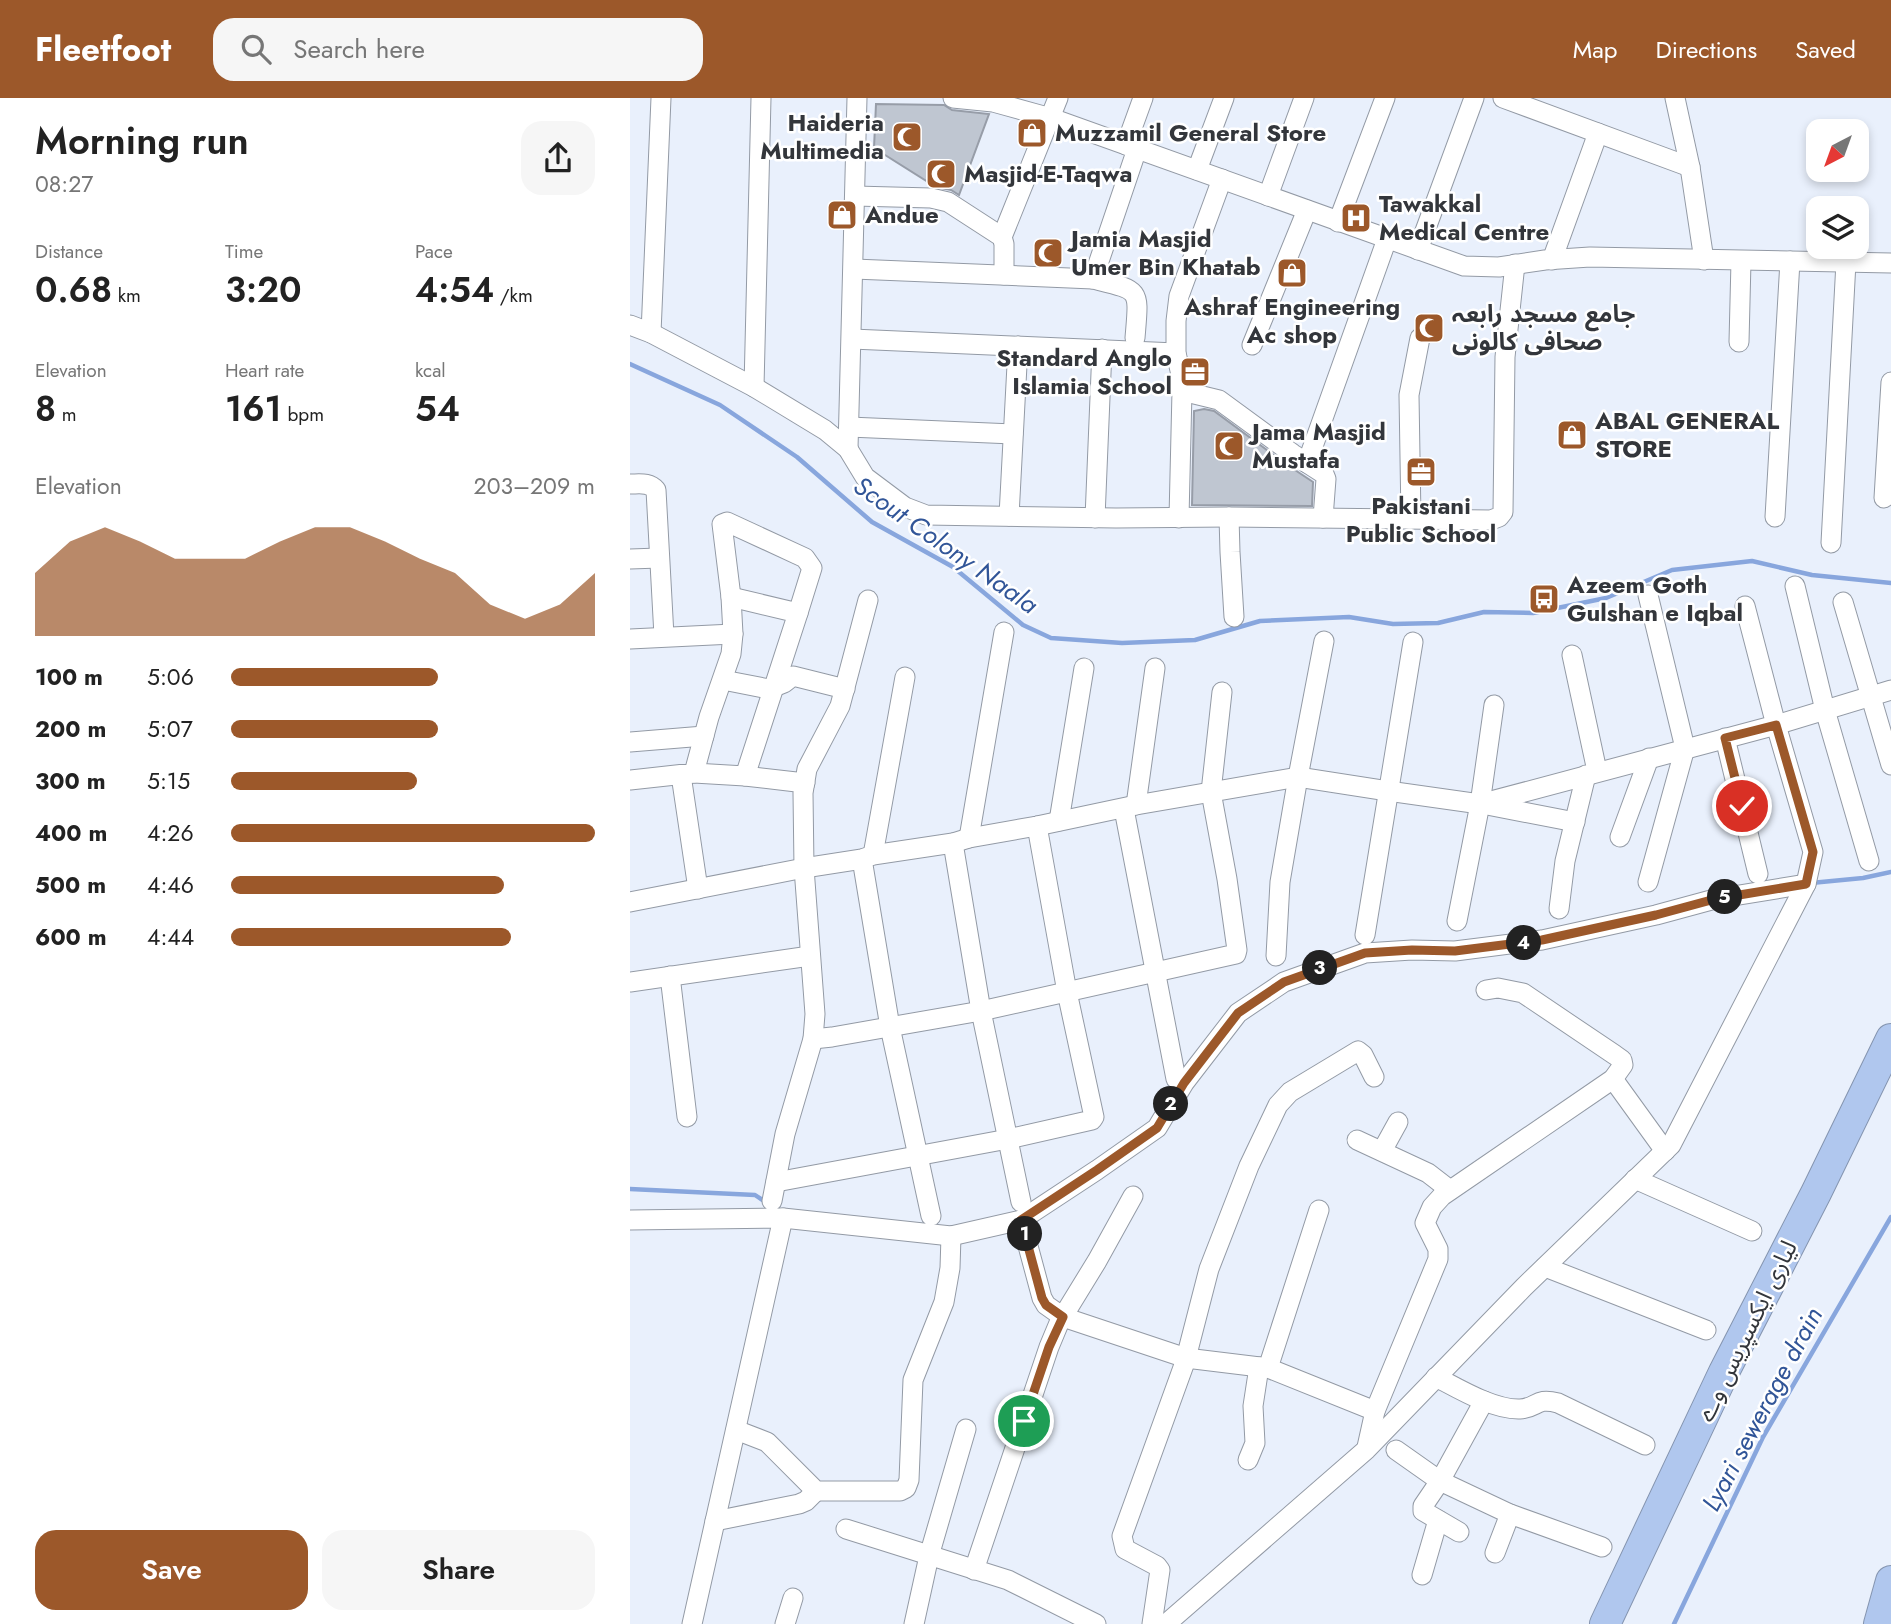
<!DOCTYPE html>
<meta charset="utf-8">
<style>
:root{--surface:#fff;--page:#f6f6f6;--text:#222;--muted:#767676;--accent:#9c582a}
body{margin:0;font-family:Jost,"Noto Sans Arabic",sans-serif;background:var(--page);color:var(--text);height:100vh;display:flex;flex-direction:column;font-size:26px;white-space:nowrap}
*{box-sizing:border-box;margin:0}
p{font-size:23px;color:var(--muted)}
.icon{flex:none;width:38px;height:38px;fill:none;stroke:currentColor;stroke-width:2;stroke-linecap:round;stroke-linejoin:round}
.map{position:relative;flex:1;overflow:hidden}
.panel{display:flex;flex-direction:column;background:var(--surface);width:630px}
.panel>*{flex:none}
.needle{width:46px;rotate:221deg}
.buttons{position:absolute;left:1176px;top:21px;display:grid;gap:14px}
.buttons a{display:grid;place-items:center;width:63px;height:63px;border-radius:14px;background:var(--surface);box-shadow:0 4px 10px #0003;font-size:35px}
.pin{position:absolute;display:grid;place-items:center;width:60px;height:60px;color:#fff;margin:-30px;border:4px solid #fff;border-radius:50%;box-shadow:0 2px 7px #0007}
.km{position:absolute;width:35px;height:35px;margin:-18px;border-radius:50%;background:#222;color:#fff;font-size:19px;line-height:35px;text-align:center}
.round{display:grid;place-items:center;flex:none;width:74px;height:74px;border-radius:21px;background:var(--page)}
.overview{display:flex;align-items:center;justify-content:space-between;height:119px;padding:0 35px}
h1{font-size:38px;font-weight:600;line-height:52px}
.figures{display:grid;grid-template-columns:repeat(3,1fr);gap:10px;height:119px;padding:7px 35px}
.figures div{display:grid;align-content:center}
.figures b{font-size:35px;font-weight:600}
.figures small{font-size:19px;font-weight:400}
.figures p{font-size:19px}
.chart{height:196px;padding:14px 35px}
.chart p{display:flex;justify-content:space-between}
.chart svg{width:100%;height:126px;margin-top:7px;fill:var(--accent);opacity:.7}
.cta{display:flex;gap:14px;margin-top:auto;padding:14px 35px}
.cta a{flex:1;height:80px;border-radius:21px;background:var(--accent);color:#fff;font-size:28px;font-weight:600;line-height:80px;text-align:center}
.cta a+a{background:var(--page);color:var(--text)}
ul{padding:0 35px;list-style:none;font-size:23px}
li{display:grid;grid-template-columns:112px 84px 1fr;align-items:center;height:52px}
li i{height:18px;border-radius:9px;background:var(--accent)}
header{display:flex;align-items:center;gap:42px;box-sizing:border-box;height:98px;padding:0 35px;background:var(--accent);color:#fff}
header strong{font-size:33px}
nav{display:flex;gap:38px;margin-inline-start:auto;font-size:24px}
.search{width:490px;height:63px;background:var(--page);display:flex;align-items:center;gap:18px;box-sizing:border-box;padding:0 24px;border-radius:21px;color:var(--muted);font-size:26px}
main{display:flex;flex:1;min-height:0}
.map>svg:first-child{display:block}
.lines{fill:none;stroke-linecap:round;stroke-linejoin:round}
.stream{stroke:#88a6dd;stroke-width:4.5}
.building{fill:#bfc6d1;stroke:#979da8;stroke-width:2}
.minor-casing{stroke:#939aa5;stroke-width:21}
.highway-casing{stroke:#8494af;stroke-width:32}
.minor{stroke:#fff;stroke-width:19}
.highway{stroke:#b0c7ee;stroke-width:30}
.route-casing{stroke:#fff;stroke-width:14}
.route{stroke:#9c582a;stroke-width:9}
.labels{text-anchor:middle;stroke-width:5;stroke-linejoin:round;paint-order:stroke}
.poi-label{font-size:24px;font-weight:bold;fill:#33363b;stroke:#fff;text-anchor:start}
.street-label{font-size:24px;fill:#33363b;stroke:#fff}
.water-label{font-size:26px;font-style:italic;fill:#315598;stroke:#fff}
</style>
<header>
<strong>Fleetfoot</strong>
<div class="search"><svg class="icon" aria-label="search" viewBox="0 0 24 24"><circle cx="10" cy="10" r="6"/><path d="M15 15l6 6"/></svg>Search here</div>
<nav><a>Map</a><a>Directions</a><a>Saved</a></nav>
</header>
<main>
<section class="panel">
<div class="overview"><div><h1>Morning run</h1><p>08:27</p></div><a class="round"><svg class="icon" aria-label="share" viewBox="0 0 24 24"><path d="M12 15V3M7 8l5-5 5 5M5 13v7h14v-7"/></svg></a></div>
<div class="figures">
<div><p>Distance</p><b>0.68<small> km</small></b></div>
<div><p>Time</p><b>3:20</b></div>
<div><p>Pace</p><b>4:54<small> /km</small></b></div>
</div>
<div class="figures">
<div><p>Elevation</p><b>8<small> m</small></b></div>
<div><p>Heart rate</p><b>161<small> bpm</small></b></div>
<div><p>kcal</p><b>54</b></div>
</div>
<div class="chart"><p><span>Elevation</span>203–209 m</p>
<svg viewBox="0 0 160 44" preserveAspectRatio="none"><path d="M0 44V22L10 11L20 6L30 11L40 17L50 17L60 17L70 11L80 6L90 6L100 11L110 17L120 22L130 33L140 38L150 33L160 22V44z"/></svg>
</div>
<ul>
<li><b>100 m</b>5:06<i style="width:57%"></i></li>
<li><b>200 m</b>5:07<i style="width:57%"></i></li>
<li><b>300 m</b>5:15<i style="width:51%"></i></li>
<li><b>400 m</b>4:26<i style="width:100%"></i></li>
<li><b>500 m</b>4:46<i style="width:75%"></i></li>
<li><b>600 m</b>4:44<i style="width:77%"></i></li>
</ul>
<div class="cta"><a>Save</a><a>Share</a></div>
</section>
<div class="map">
<svg width="1261" height="1526" viewBox="0 0 1261 1526">
<rect width="100%" height="100%" fill="#e9f0fc"/>
<g class="lines">
<g class="stream">
<path d="M0 266 90 307 167 359 242 424 323 469 393 527 421 540 492 545 565 542 630 523 719 519 763 526 808 525 854 514 903 515 976 500 1042 472 1122 463 1182 477 1261 485"/>
<path d="M1181 785 1233 780 1261 774"/>
<path d="M0 1091 125 1097 137 1105"/>
<path d="M1044 1526 1133 1339 1261 1119"/>
</g>
</g>
<g class="building">
<path d="M246 6 314 7 322 12 359 16 329 97 321 92 306 89 244 50Z"/>
<path d="M574 311 584 313 656 366 683 384 682 408 562 407 564 313Z"/>
</g>
<g class="lines">
<g class="minor-casing">
<g id="minor">
<path d="M323 0 363 4 421 20 834 168 869 169 915 162 960 159 1261 165"/>
<path d="M873 0 1060 69"/>
<path d="M1045 0 1060 69 1074 162"/>
<path d="M496 47 513 0"/>
<path d="M567 72 594 0"/>
<path d="M225 98 301 100 318 104 372 139 374 146V177"/>
<path d="M638 98 674 0"/>
<path d="M708 124 755 0"/>
<path d="M372 139 428 0"/>
<path d="M788 152 844 0"/>
<path d="M922 162 968 35"/>
<path d="M224 171 463 181C512 193 509 190 505 240"/>
<path d="M463 181 507 51"/>
<path d="M0 227 21 235 124 289 195 332 218 351 235 379 275 409 296 417 486 420 599 419 861 422 869 419 873 414 875 259 885 166"/>
<path d="M21 235 31 0"/>
<path d="M222 241 546 255"/>
<path d="M1109 244 1111 163"/>
<path d="M622 247 677 112"/>
<path d="M124 289 131 0"/>
<path d="M552 293 589 302 663 356 694 376 696 381 693 420"/>
<path d="M219 329 383 336"/>
<path d="M218 351 227 0"/>
<path d="M677 365 757 141"/>
<path d="M0 386C10 386 19 384 26 392L34 538"/>
<path d="M1254 400 1261 284"/>
<path d="M379 418 388 248"/>
<path d="M599 419 600 454 604 519"/>
<path d="M1145 419 1160 163"/>
<path d="M465 420 472 251"/>
<path d="M549 420 552 293V281L546 255V223L549 198 592 81"/>
<path d="M781 421 779 297 790 240"/>
<path d="M1201 445 1216 164"/>
<path d="M0 461 29 460"/>
<path d="M1165 488 1195 612 1239 763"/>
<path d="M1018 497 1055 650 1018 784"/>
<path d="M1213 504 1261 667"/>
<path d="M0 541 103 536"/>
<path d="M942 557 967 673"/>
<path d="M93 582 139 591 154 585 163 578 215 591"/>
<path d="M1095 640 1128 776"/>
<path d="M0 644 74 638"/>
<path d="M64 675 115 678 168 515 101 499"/>
<path d="M51 677 68 791"/>
<path d="M115 678 175 685"/>
<path d="M0 682 64 675 79 619 101 556 103 536 101 499 92 426 97 424 175 460 182 470 168 515"/>
<path d="M506 707 525 570"/>
<path d="M857 707 945 724"/>
<path d="M494 711 546 981"/>
<path d="M429 723 454 570"/>
<path d="M990 739 1019 660"/>
<path d="M339 740 374 534"/>
<path d="M323 745 351 913 391 1104"/>
<path d="M243 757 275 579"/>
<path d="M232 761 260 929 301 1118"/>
<path d="M0 804 174 770 232 761 243 757 323 745 339 740 407 728 506 707 668 679 758 693 850 706 1146 627 1261 592"/>
<path d="M929 811 935 763 956 677"/>
<path d="M827 823 850 706 864 607"/>
<path d="M735 837 783 544"/>
<path d="M646 858 650 784 668 679 694 543"/>
<path d="M40 878 57 1019"/>
<path d="M0 884 180 858"/>
<path d="M183 941 202 939 351 913 606 856 607 852 597 781 581 694 592 594"/>
<path d="M983 981 1035 1053"/>
<path d="M727 1042 798 1075 820 1092"/>
<path d="M752 1053 768 1024"/>
<path d="M1005 1081 1122 1133"/>
<path d="M146 1084 378 1041 462 1022 464 1019 437 894 407 728"/>
<path d="M142 1103 155 1036 183 941 185 916 174 770 173 695 177 671 210 608 238 502"/>
<path d="M0 1122 153 1120 321 1138 391 1122 467 1072 527 1030 554 985 608 915 654 884 735 855 782 852 825 853 912 842 1026 817 1085 801 1176 786"/>
<path d="M391 1122 412 1200 416 1207 433 1219 556 1260 638 1270 745 1313"/>
<path d="M915 1169 1076 1232"/>
<path d="M638 1270 689 1112"/>
<path d="M806 1279C829 1291 864 1312 890 1311 908 1310 905 1299 928 1305L1015 1347"/>
<path d="M106 1332 137 1344 186 1393H270L276 1390 279 1382 283 1282 314 1204 320 1170 321 1138"/>
<path d="M737 1349 745 1313 808 1161V1151L795 1125 802 1109 812 1098 983 981 993 967 992 962 985 957 893 895 868 890 856 892"/>
<path d="M766 1352 810 1383 880 1416 972 1449"/>
<path d="M618 1362 625 1345 623 1308 629 1269"/>
<path d="M85 1423 169 1406 176 1403 186 1393"/>
<path d="M216 1431 378 1482 466 1526"/>
<path d="M829 1434 793 1413V1408L810 1383 854 1303"/>
<path d="M865 1455 880 1416"/>
<path d="M344 1472 419 1249 429 1225 467 1163 503 1098"/>
<path d="M792 1477 808 1422"/>
<path d="M62 1526 153 1120"/>
<path d="M155 1526 163 1500"/>
<path d="M284 1526 299 1458 336 1331"/>
<path d="M522 1526 530 1472 527 1468 495 1451 492 1438 555 1264 579 1171 619 1068 648 1007 660 994 728 953 733 957 744 979"/>
<path d="M536 1526 737 1351 894 1189 1041 1047 1176 786 1183 754 1146 627 1115 508"/>
</g>
</g>
<g class="highway-casing">
<g id="highway">
<path d="M975 1526 1094 1274 1186 1095 1261 941"/>
<path d="M1249 1526 1261 1483"/>
</g>
</g>
<use href="#minor" class="minor"/>
<use href="#highway" class="highway"/>
</g>
<g class="lines">
<g class="route-casing">
<path id="route" d="M394 1323 419 1249 433 1219 416 1207 412 1200 391 1122 467 1072 527 1030 554 985 608 915 654 884 735 855 782 852 825 853 912 842 1026 817 1085 801 1176 786 1183 754 1146 627 1095 640 1112 708"/>
</g>
<use href="#route" class="route"/>
</g>
<defs>
<g id="shop-square" transform="scale(1.575)"><rect x="-9" y="-9" width="18" height="18" rx="4" fill="#9c582a" stroke="#fff"/><path d="M-5-2.5h2.3a2.7 3.5 0 0 1 5.4 0H5L5.5 6h-11ZM-1.5-2.5h3a1.5 2.3 0 0 0-3 0Z" fill="#fff"/></g>
<g id="mosque-square" transform="scale(1.575)"><rect x="-9" y="-9" width="18" height="18" rx="4" fill="#9c582a" stroke="#fff"/><path d="M3.5-4.9A6 6 0 1 0 3.5 4.9A5 5 0 1 1 3.5-4.9Z" fill="#fff"/></g>
<g id="hospital-square" transform="scale(1.575)"><rect x="-9" y="-9" width="18" height="18" rx="4" fill="#9c582a" stroke="#fff"/><path d="M-5-5h3v3.5h4V-5h3V5h-3V1.5h-4V5h-3Z" fill="#fff"/></g>
<g id="office-square" transform="scale(1.575)"><rect x="-9" y="-9" width="18" height="18" rx="4" fill="#9c582a" stroke="#fff"/><path d="M-6-3h4V-5.5h4V-3h4V5H-6ZM-1-4.5V-3h2v-1.5ZM-6 0V1H6V0Z" fill="#fff"/></g>
<g id="bus-square" transform="scale(1.575)"><rect x="-9" y="-9" width="18" height="18" rx="4" fill="#9c582a" stroke="#fff"/><path d="M-5-6H5V4H4V6H2V4H-2V6H-4V4H-5ZM-3.5-4V0h7V-4ZM-3.5 1.2v1.5H-2V1.2ZM2 1.2v1.5H3.5V1.2Z" fill="#fff"/></g>
</defs>
<g fill-rule="evenodd">
<use href="#shop-square" x="402" y="35"/>
<use href="#mosque-square" x="277" y="39"/>
<use href="#mosque-square" x="311" y="76"/>
<use href="#shop-square" x="212" y="117"/>
<use href="#hospital-square" x="726" y="120"/>
<use href="#mosque-square" x="418" y="155"/>
<use href="#shop-square" x="662" y="175"/>
<use href="#mosque-square" x="799" y="230"/>
<use href="#office-square" x="565" y="274"/>
<use href="#shop-square" x="942" y="337"/>
<use href="#mosque-square" x="599" y="348"/>
<use href="#office-square" x="791" y="374"/>
<use href="#bus-square" x="914" y="501"/>
</g>
<g class="labels">
<g class="poi-label">
<text x="254" y="33" text-anchor="end">Haideria<tspan x="254" dy="28">Multimedia</tspan></text>
<text x="425" y="43">Muzzamil General Store</text>
<text x="334" y="84">Masjid-E-Taqwa</text>
<text x="749" y="114">Tawakkal<tspan x="749" dy="28">Medical Centre</tspan></text>
<text x="235" y="125">Andue</text>
<text x="441" y="149">Jamia Masjid<tspan x="441" dy="28">Umer Bin Khatab</tspan></text>
<text x="662" y="217" text-anchor="middle">Ashraf Engineering<tspan x="662" dy="28">Ac shop</tspan></text>
<text x="822" y="224">جامع مسجد رابعہ<tspan x="822" dy="28">صحافی کالونی</tspan></text>
<text x="542" y="268" text-anchor="end">Standard Anglo<tspan x="542" dy="28">Islamia School</tspan></text>
<text x="965" y="331">ABAL GENERAL<tspan x="965" dy="28">STORE</tspan></text>
<text x="622" y="342">Jama Masjid<tspan x="622" dy="28">Mustafa</tspan></text>
<text x="791" y="416" text-anchor="middle">Pakistani<tspan x="791" dy="28">Public School</tspan></text>
<text x="937" y="495">Azeem Goth<tspan x="937" dy="28">Gulshan e Iqbal</tspan></text>
</g>
<g class="street-label">
<text transform="translate(1117 1233) rotate(-64)" y="8">لیاری ایکسپریس وے</text>
</g>
<g class="water-label">
<text transform="translate(316 447) rotate(35)" y="9">Scout Colony Naala</text>
<text transform="translate(1132 1311) rotate(-62)" y="9">Lyari sewerage drain</text>
</g>
</g>
</svg>
<div class="buttons">
<a><svg class="needle" viewBox="-14 -14 28 28"><path d="M0-13l5 13h-10z" fill="#e53935"/><path d="M0 13l5-13h-10z" fill="#767676"/></svg></a>
<a><svg class="icon" aria-label="layers" viewBox="0 0 24 24"><path d="M12 4l9 5-9 5-9-5zM3 14l9 5 9-5"/></svg></a>
</div>
<div class="pin" style="left:394px;top:1323px;background:#1e9e55"><svg class="icon" aria-label="arrive" viewBox="0 0 24 24"><path d="M6 21V4h12l-3 4 3 4H6"/></svg></div>
<div class="pin" style="left:1112px;top:708px;background:#d93025"><svg class="icon" aria-label="check" viewBox="0 0 24 24"><path d="M5 12l5 5 9-10"/></svg></div>
<b class="km" style="left:395px;top:1136px">1</b>
<b class="km" style="left:541px;top:1006px">2</b>
<b class="km" style="left:690px;top:870px">3</b>
<b class="km" style="left:894px;top:845px">4</b>
<b class="km" style="left:1095px;top:799px">5</b>
</div>
</main>
